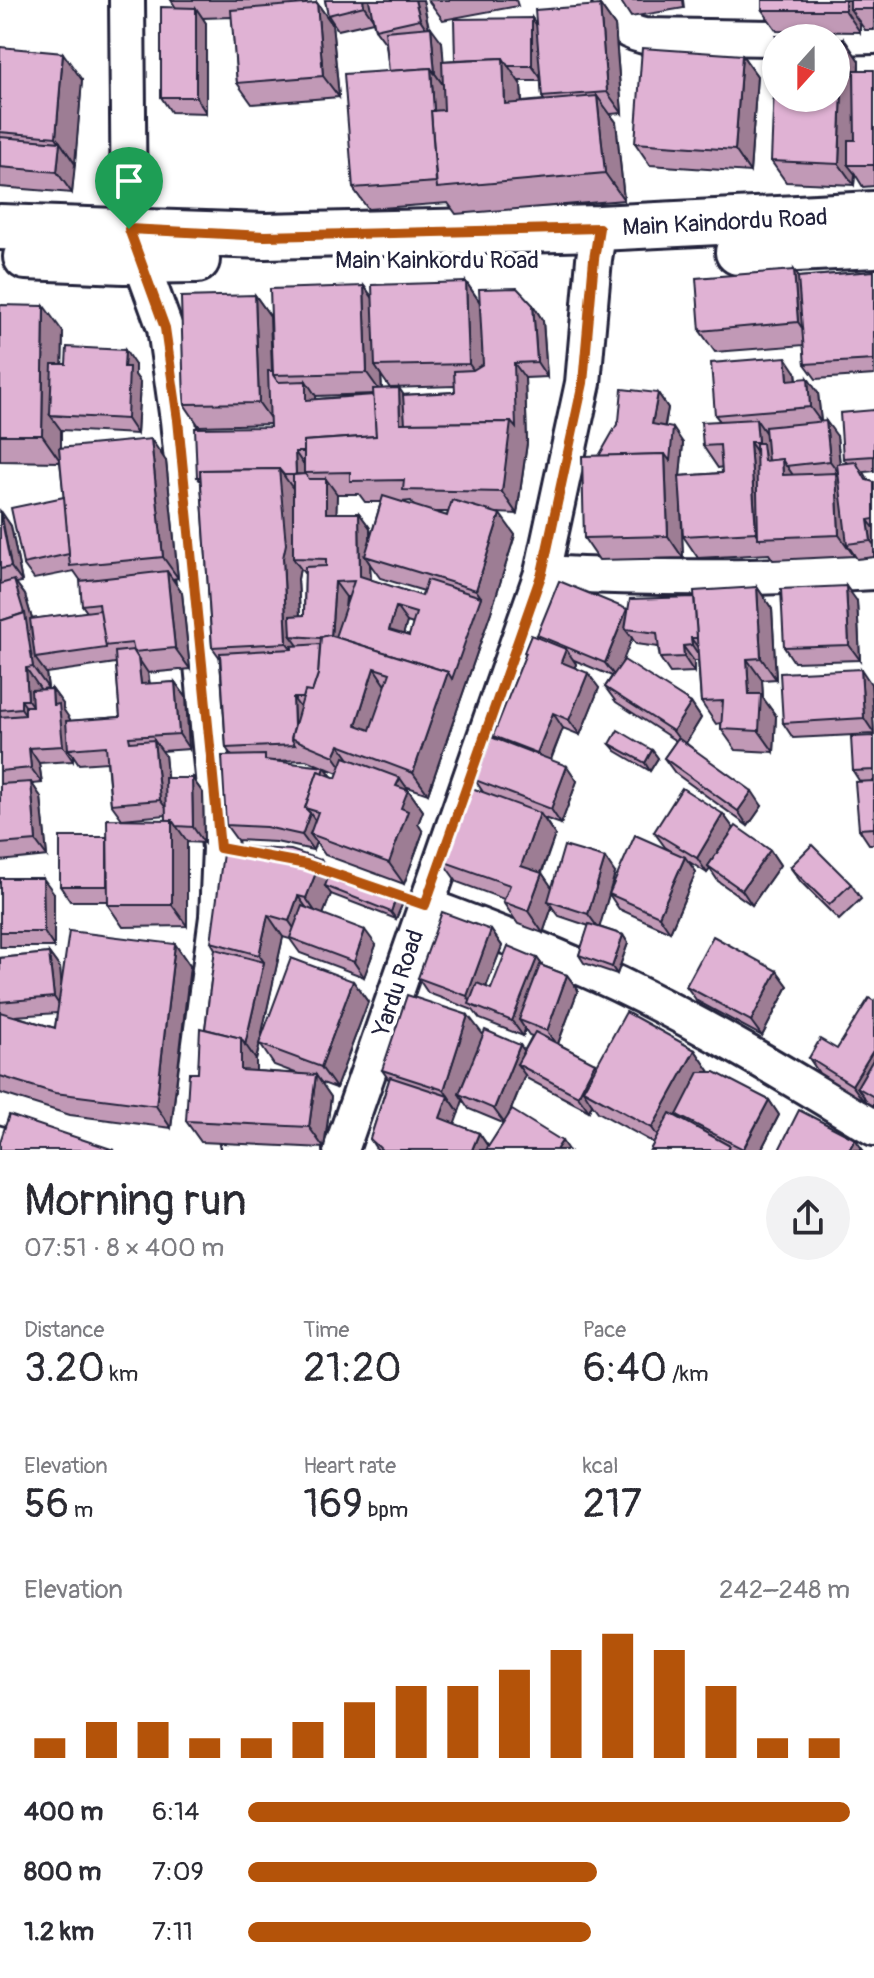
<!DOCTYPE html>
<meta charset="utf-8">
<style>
:root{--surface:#fff;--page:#f2f2f3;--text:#2b2b33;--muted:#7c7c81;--accent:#b45309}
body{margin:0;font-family:Pangolin,sans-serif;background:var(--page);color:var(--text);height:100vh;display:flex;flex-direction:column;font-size:30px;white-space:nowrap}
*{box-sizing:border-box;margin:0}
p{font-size:26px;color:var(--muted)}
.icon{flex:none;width:44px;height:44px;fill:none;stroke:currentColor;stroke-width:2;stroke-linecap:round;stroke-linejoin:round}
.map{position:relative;height:1150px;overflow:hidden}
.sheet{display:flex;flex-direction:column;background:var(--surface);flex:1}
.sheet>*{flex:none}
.needle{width:52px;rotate:201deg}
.tools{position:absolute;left:762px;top:24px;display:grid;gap:16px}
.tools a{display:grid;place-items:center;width:88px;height:88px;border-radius:50%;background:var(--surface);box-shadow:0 2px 6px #0004;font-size:40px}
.pin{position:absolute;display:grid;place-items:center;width:68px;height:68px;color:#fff;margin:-82px -34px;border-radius:50% 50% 50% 0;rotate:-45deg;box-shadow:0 0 8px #0007}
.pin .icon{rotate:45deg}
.round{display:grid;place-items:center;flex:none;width:84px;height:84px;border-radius:42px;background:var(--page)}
.summary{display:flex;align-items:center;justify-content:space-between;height:136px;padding:0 24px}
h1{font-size:44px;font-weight:600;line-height:60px}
.figures{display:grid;grid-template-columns:repeat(3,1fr);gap:12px;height:136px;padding:8px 24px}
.figures div{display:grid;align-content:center}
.figures b{font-size:40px;font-weight:600}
.figures small{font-size:22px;font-weight:400}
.figures p{font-size:22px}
.chart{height:224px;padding:16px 24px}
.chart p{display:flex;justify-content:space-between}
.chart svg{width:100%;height:144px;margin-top:8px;stroke:var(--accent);stroke-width:6}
ul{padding:0 24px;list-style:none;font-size:26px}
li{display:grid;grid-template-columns:128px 96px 1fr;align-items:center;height:60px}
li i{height:20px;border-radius:10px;background:var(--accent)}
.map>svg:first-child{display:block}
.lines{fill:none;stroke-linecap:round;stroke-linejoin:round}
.minor-casing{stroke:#22223b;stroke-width:40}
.primary-casing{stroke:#22223b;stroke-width:50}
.path{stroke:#22223b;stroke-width:5;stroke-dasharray:2 6;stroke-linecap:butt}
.minor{stroke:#fff;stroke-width:34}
.primary{stroke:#fff;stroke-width:44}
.wall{fill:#c199b6;stroke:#22223b;stroke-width:2;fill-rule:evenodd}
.shaded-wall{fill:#9d7d94;stroke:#22223b;stroke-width:2}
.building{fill:#e0b2d4;stroke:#22223b;stroke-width:2;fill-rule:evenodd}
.route-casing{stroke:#fff;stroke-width:16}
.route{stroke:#b45309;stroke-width:10}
.labels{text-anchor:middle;stroke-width:8;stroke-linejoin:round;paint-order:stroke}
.street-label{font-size:24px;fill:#22223b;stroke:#fff}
</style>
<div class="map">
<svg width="874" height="1150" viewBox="0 0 874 1150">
<rect width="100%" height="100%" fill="#fff"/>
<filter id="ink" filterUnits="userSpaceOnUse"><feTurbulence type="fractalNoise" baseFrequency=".0125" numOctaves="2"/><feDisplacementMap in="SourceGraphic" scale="16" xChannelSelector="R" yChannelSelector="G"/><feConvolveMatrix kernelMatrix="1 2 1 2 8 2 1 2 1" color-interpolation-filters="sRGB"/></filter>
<g filter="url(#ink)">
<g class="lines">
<g class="minor-casing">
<g id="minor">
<path d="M127 0 129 229 165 328 178 420 220 848 217 917 186 1148"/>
<path d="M610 0C615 22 622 31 644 36L776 38"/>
<path d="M793 38 874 36"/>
<path d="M542 573C653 579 763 579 874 572"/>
<path d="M425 905C490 930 555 954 618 984 706 1026 790 1077 874 1128"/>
<path d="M0 1106 84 1128 202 1150"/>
<path d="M341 1150 542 573 583 383 594 259 599 228"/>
</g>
</g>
<g class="primary-casing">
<g id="primary">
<path d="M0 227 265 236 599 228 874 214"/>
<path d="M738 252 874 245"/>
<path d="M26 257 124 261 197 260"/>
</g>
</g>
<path class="path" d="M323 870 397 895"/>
<use href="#minor" class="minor"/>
<use href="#primary" class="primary"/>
</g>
<g class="wall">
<path d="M171 0H306V4L317 3 332 24 339 97 252 104 237 83 232 17 202 18 206 23V113L171 112 161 97 176 8Z"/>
<path d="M325 0H423L429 28 442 42 443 61 455 60 532 18 536 24 600 5 615 26 622 113 610 114 616 122 624 200 456 214 448 203 368 209 353 188 389 71 386 44 375 29 373 22 338 30 328 15ZM519 81H541L542 97 544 100 522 102 521 85Z"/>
<path d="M428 0H516L518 6 443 20Z"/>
<path d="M620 0H683L684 8 631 17Z"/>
<path d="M874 0V30H865L860 23V32L777 31 762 10Z"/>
<path d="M844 39 859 61V70H874V186L863 187 855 174 854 185 786 182 771 161Z"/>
<path d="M0 47 82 80 72 193 0 187Z"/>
<path d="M742 55 757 76 750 172 650 165 635 143Z"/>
<path d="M794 270 798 277 874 271V375L816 379 805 364 804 345 715 352 700 331Z"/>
<path d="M466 282 480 302 533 305 543 321 547 377 525 378 527 443 517 514 497 513 515 535 491 612 428 794 405 786 423 811 418 824 423 832 404 884 325 855 316 842 313 850 276 842 237 840 226 825 232 756 226 748 220 658 212 647 201 482 197 477 270 427V424L199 426 184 404 255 295 270 316 364 286 373 298ZM381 375 390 388 455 386V392L403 395 399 388 382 389ZM374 394V395L316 399V396ZM337 494H359L365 502H381L370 539V528L359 513H336ZM411 501 414 506 401 502ZM434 512H448L447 516ZM370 564 380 578 424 591 422 596 371 580ZM300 568 304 573H305L304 615 300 616 298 579ZM346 597H349L345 610ZM407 622 413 624 409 636 403 634ZM306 760 323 767 272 761ZM326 768 338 773 336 778 331 776Z"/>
<path d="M0 305 63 332 62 364 135 365V375L140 382 137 434 61 430V448L166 461 178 578 172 579 182 593 190 669 148 673 150 684 175 682 186 697 189 749 161 751 165 755 167 778H192L203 793 204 843 187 842V926L123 927 108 905 107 901H70L60 886 107 837 166 820V815L122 819 111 804 107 762 79 764 73 755V761L39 763 42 783 32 784 41 797 47 856 0 861V511L11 526 22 582 16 583 25 595 32 619 87 612 82 605 81 581 74 571 34 579 23 564 64 497 60 462 0 461ZM116 663 120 717 70 721 63 709V704L52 689H42L48 688 46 673Z"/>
<path d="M796 372 797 379 818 393 821 422 837 436 840 464 847 463 843 458 874 410V471L864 472 869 481 874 482V557L857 559 853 553 854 556 773 560 769 554 698 558 683 536 681 511 683 558 599 560 584 538 599 456 658 393 668 408 665 426 683 443 680 476 722 473V467L718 468 703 446 720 421 715 415Z"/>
<path d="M757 587 772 609 776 679 762 680 763 698 776 716 774 752 736 750 721 729V723L716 724 701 702 698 661H694V672L670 673 660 658 658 647 636 644 632 638 622 661 691 703 701 718 686 743 762 806 748 826 675 773 664 758 676 741 616 702 605 687 612 676 574 660 576 664 575 668 599 688 580 735 563 728 551 760 577 781 561 824 544 818 555 835 542 873 552 888 615 873 610 892 671 851 665 847 654 832 723 814 734 829 770 850 780 865 752 905 718 881 710 869 707 873 688 861 696 872 670 932 619 909 609 894 599 927 623 935 628 943 617 974 584 963 579 955 589 926 559 916 552 907 543 933 518 924 503 902 504 899 457 882 442 861 483 792 475 780 495 739 493 736 526 654 524 652 540 639 537 635 627 609 628 610 694 597Z"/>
<path d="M857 601 860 660 794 662 784 647Z"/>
<path d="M871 684 874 734 793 738 783 723Z"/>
<path d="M874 736V844H869L859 829 860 782 853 771Z"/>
<path d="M610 744 652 750 658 758 650 771 616 751Z"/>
<path d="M321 860 330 874 402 905 396 919 331 894 323 914 376 945 364 977 300 953 290 939 283 937 260 1040 353 981 368 1002 336 1088 320 1082 331 1097 324 1148 201 1142 186 1121 198 1073 205 1029 215 949 211 942ZM260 1044 274 1065 298 1074 256 1071V1060Z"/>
<path d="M790 867 851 884 861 899 839 920 801 882Z"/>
<path d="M0 878 54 893V947H0Z"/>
<path d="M491 930 502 946 486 987 491 989 537 958 543 966 567 975 578 990 558 1044 597 1065 695 1050 710 1072 769 1100 779 1115 761 1150H650L654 1143 598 1112 592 1104 589 1111 528 1079 525 1075 509 1115 568 1150H377L370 1139 389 1080 382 1070 483 1036 520 1045 524 1051 532 1036 529 1035 525 1029 523 1036 480 1019 473 1010 428 993 418 978ZM463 1100 469 1109 503 1123 489 1147 479 1133 454 1124Z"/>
<path d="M175 944 190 966 171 1128 70 1115 0 1093V958L49 953 60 968 61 984ZM57 1013 55 1028 15 1016Z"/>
<path d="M777 971 788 986 762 1036 697 1001 686 986Z"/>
<path d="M874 1001V1106L867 1102 864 1097 863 1100 819 1073 809 1058 837 1049Z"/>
</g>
<g class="shaded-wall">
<path d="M294 0H306L307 17Z"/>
<path d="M363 0H370L375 22 364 6Z"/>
<path d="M415 0H423L430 34 420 19Z"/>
<path d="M845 0H860L850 9 860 23V32L845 10Z"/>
<path d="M317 3 332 24 339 97 323 76Z"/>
<path d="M600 5 615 26 622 113 607 92Z"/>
<path d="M196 8 206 23V113L196 97Z"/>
<path d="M532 18 542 34 543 81 532 66Z"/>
<path d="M431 27 442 42 446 89 435 74Z"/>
<path d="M844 39 859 61 855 165H848L855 174 854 185 839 164Z"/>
<path d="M63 53 82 80 75 164 56 137Z"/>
<path d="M742 55 757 76 750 172 735 150Z"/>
<path d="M503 58 521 85 523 131 505 104Z"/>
<path d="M431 68 446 89 439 182Z"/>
<path d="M597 96 616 122 624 200 605 173Z"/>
<path d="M60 142 75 164 72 193 57 172Z"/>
<path d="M794 270 809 292 813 344 798 322Z"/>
<path d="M466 282 481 304 484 385 469 364Z"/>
<path d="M364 286 379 307 375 366 381 375 382 394 367 373Z"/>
<path d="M255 295 270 316 274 424 259 403Z"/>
<path d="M533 305 543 321 547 377 537 362Z"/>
<path d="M44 306 63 332 61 416 50 415 61 430V462L42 435Z"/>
<path d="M125 350 135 365V375L140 382 137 434 127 419 124 367Z"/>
<path d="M786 357 796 372 798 395 788 380Z"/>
<path d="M514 363 525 378 527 443 517 514 502 492Z"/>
<path d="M808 378 818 393 821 422 810 407Z"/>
<path d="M306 381 316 396 317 415 306 400Z"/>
<path d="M399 388 414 410 415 429 400 423Z"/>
<path d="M658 393 668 408 662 439 652 424Z"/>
<path d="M756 419 771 441 779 482 764 461 763 450 758 442Z"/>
<path d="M826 421 837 436 841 476 830 461Z"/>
<path d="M673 428 683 443 680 476 683 558 668 536 665 454Z"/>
<path d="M151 439 166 461 178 578 163 557Z"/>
<path d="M750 442 765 464 760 538 756 532Z"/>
<path d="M295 452 305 467 304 473 306 475 296 474Z"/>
<path d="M782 459 797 481 783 475Z"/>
<path d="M279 469 294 490 293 558 300 568 298 579 301 637 291 636 302 651V664L287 643Z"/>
<path d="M836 473 851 494 847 544 853 553 854 556 839 535Z"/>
<path d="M326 479 337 494 336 528 326 513Z"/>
<path d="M1 511 11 526 22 582 11 567Z"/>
<path d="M359 513 370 528V558L365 556 370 564 371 591 360 576Z"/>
<path d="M500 514 515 535 491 612 428 794 413 773 448 672 481 597 476 590Z"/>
<path d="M868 520 874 528V545L871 541Z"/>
<path d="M167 571 182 593 190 669 175 648Z"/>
<path d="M14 580 25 595 34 626 35 658 46 673 48 688 33 667Z"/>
<path d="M335 582 346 597 342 644 331 638Z"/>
<path d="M846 586 857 601 860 660 849 645Z"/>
<path d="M757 587 772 609 776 679 761 658Z"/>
<path d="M396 607 407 622 400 645 389 630Z"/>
<path d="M627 609 638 624 625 629 632 638 616 678 605 663Z"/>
<path d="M691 638 702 653V660L692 645Z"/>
<path d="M683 646 694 661V672L684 657Z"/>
<path d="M566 649 576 664 571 677 561 662Z"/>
<path d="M138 658 148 673 151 699 141 684Z"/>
<path d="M747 659 762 680 763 698 776 716 774 752 759 731 749 694Z"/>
<path d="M26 668 41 690 43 721 28 700Z"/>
<path d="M374 668 389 690 371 747 356 725Z"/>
<path d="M861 669 871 684 874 733 864 718Z"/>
<path d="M588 673 599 688 580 735 569 720Z"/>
<path d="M175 682 186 697 189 749 179 734Z"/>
<path d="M52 689 63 704V709L70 719 72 749H68L73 755V761L63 746 53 705Z"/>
<path d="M293 698 304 713 295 740Z"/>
<path d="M21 700 36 721V730L21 708Z"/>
<path d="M691 703 701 718 684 746 673 731Z"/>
<path d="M553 713 563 728 547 768 537 753Z"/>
<path d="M154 740 165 755 171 815 160 800Z"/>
<path d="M339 745 354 766 349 777 334 756Z"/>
<path d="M29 748 39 763 42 783 31 768Z"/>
<path d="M652 750 658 758 650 771 645 763Z"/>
<path d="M567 766 577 781 561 824 551 809Z"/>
<path d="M325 767 336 782 311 810Z"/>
<path d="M192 778 203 793 204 843 193 827Z"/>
<path d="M400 778 423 811 418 824 423 832 404 884 389 863 401 808 396 786Z"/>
<path d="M31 782 41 797 47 856 36 841Z"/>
<path d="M752 791 762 806 748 826 738 811Z"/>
<path d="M310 813 320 828 310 834 316 842 313 850 302 835Z"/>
<path d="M540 813 555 835 536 887 521 866Z"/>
<path d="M723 814 734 829 708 866 710 869 707 873 697 858Z"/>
<path d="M172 820 187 841V926L172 905Z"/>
<path d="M770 850 780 865 752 905 742 890Z"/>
<path d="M685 857 696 872 670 932 659 916Z"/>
<path d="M605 858 615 873 599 929 588 914Z"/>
<path d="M321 860 336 881 325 886 331 894 321 920 306 898Z"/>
<path d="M542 873 557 895 548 901 552 907 543 933 528 911Z"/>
<path d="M43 878 54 893V947L44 932Z"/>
<path d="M298 896 313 917 304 943 289 921Z"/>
<path d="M396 897 402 905 396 919 391 912Z"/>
<path d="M268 915 283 937 256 1060 245 1045 264 962 259 955Z"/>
<path d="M365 930 376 945 364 977 354 962Z"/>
<path d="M491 930 502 946 478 1008 473 1006 467 996Z"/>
<path d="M623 935 628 943 617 974 612 967Z"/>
<path d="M175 944 190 966 171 1128 156 1106Z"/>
<path d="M49 953 60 968 64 1012 54 997Z"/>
<path d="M537 958 548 973 519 1020 525 1029 523 1036 512 1021Z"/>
<path d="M777 971 788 986 762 1036 751 1021Z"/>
<path d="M567 975 578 990 557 1046 547 1031Z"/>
<path d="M353 981 368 1002 336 1088 321 1067Z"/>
<path d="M468 1015 484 1036 459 1094 463 1100 459 1112 444 1090Z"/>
<path d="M241 1038 256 1060V1091L241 1070Z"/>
<path d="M520 1045 531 1060 517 1064 525 1075 505 1124 494 1109Z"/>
<path d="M874 1049V1081L857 1087 864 1097 863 1100 852 1085Z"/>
<path d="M695 1050 710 1072 677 1115 682 1122 667 1150 652 1128Z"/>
<path d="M595 1063 606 1078 583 1090 592 1104 589 1111 578 1096Z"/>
<path d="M316 1075 331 1097 324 1148 309 1127Z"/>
<path d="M448 1096 459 1112 451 1134 440 1118Z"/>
<path d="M769 1100 779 1115 761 1150H743Z"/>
<path d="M479 1133 489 1148 488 1150H472Z"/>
<path d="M855 1139 863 1150H849Z"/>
<path d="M562 1141 568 1150H556Z"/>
</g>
<g class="building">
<path d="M325 0H363L364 6 328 15Z"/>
<path d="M369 0H415L420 19 375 29Z"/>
<rect x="762" y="0" width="83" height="10"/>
<rect x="850" y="0" width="24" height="9"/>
<path d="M317 3 323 76 237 83 231 10Z"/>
<path d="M600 5 607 92 542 97 535 10Z"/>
<path d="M161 7 196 8V97H161Z"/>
<path d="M532 18V66H508L503 58 455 60 454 19Z"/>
<path d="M431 27 435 74 431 68 389 71 385 31Z"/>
<path d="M776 36 818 38H776V98H836V39H844L839 164 771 161Z"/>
<path d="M0 47 63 53 56 137 0 132Z"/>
<path d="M642 48 742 55 735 150 635 143Z"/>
<path d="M503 58 505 104 597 96 605 173 437 188 431 111 444 110 442 61Z"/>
<path d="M431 68 434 111H431L436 182 353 188 344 74Z"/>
<path d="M854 70H874V165H848V140H855Z"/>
<path d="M0 137 60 142 57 172 0 167Z"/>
<path d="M794 270 798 322 700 331 696 278Z"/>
<path d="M874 271V360L805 364 798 277Z"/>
<path d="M466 282 469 364 375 366 372 285Z"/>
<path d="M364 286 367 373 273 375 270 289Z"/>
<path d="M517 288 533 305 537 362 514 363 516 428 511 422 405 423 403 395 455 392 454 371 473 370 483 364 479 289Z"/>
<path d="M255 295 259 403 184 404 181 297Z"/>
<path d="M0 305 44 306 42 435H0Z"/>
<path d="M67 347 125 350 124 367H129L127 419 50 415 52 364H66Z"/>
<path d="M786 357 788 380 808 378 810 407 715 415 711 363Z"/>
<path d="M268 371H273V375L278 382 306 381V400L374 395 376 436 304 441V452H295L296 474 294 475 305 474 309 479H326V513H359L360 576 422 596 427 580 481 597 452 679 448 672 335 637 354 581 335 582 331 636 321 638 291 636 290 616 304 615 305 567 326 566V559L293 558V475H284L279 469 200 470V477H197L195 428 270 427ZM396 607 416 613 409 636 389 630Z"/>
<path d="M399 388 400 423 511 422 502 492 403 490 404 480 350 481V472L304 473V441L376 436 373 389Z"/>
<path d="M622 389 658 393 652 424 673 428 670 461 665 454 599 456 619 421Z"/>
<path d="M874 410V456L843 458 840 413Z"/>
<path d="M756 419 758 442H750L756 532 683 536 679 476 722 473 720 445 703 446 701 422Z"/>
<path d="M826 421 830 461 786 466 782 459 768 461 765 427Z"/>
<path d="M151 439 163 557 70 566 59 448Z"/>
<path d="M756 443H762L764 461 782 459 783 475 836 473 839 535 758 538Z"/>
<path d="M665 454 668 536 584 538 582 456Z"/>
<path d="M856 462 866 480 874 482V519L868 520 871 541 847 544 837 464Z"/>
<path d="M279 469 286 544 283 558 287 643 212 647 200 470Z"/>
<path d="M383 496 447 516 452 500 500 514 476 590 365 556Z"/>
<path d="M64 497 69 554 23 564 11 508Z"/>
<path d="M0 511 11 567 0 569Z"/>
<path d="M167 571 175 648 134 652 132 643 104 646 99 603 82 605 80 581Z"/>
<path d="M14 580 24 613 0 621V584Z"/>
<path d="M559 581 627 609 605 663 537 635Z"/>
<path d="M846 586 849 645 784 647 781 589Z"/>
<path d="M757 587 761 658 747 659 749 694H761L759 731 721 729 723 701 701 702 694 591Z"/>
<path d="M694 597 697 638H691L692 645 683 646 684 657 660 658 657 633 625 629 630 599Z"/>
<path d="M100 610 106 648 35 658 30 619Z"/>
<path d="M25 613 33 667 26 668 28 700H21V708L0 710V621Z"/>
<path d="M329 635 448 672 413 773 339 745 334 756 291 738 305 691 312 692 318 674 321 637ZM374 668 390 673 370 730 356 725Z"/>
<path d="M531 635 566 649 561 662 588 673 569 720 553 713 537 753 493 736 526 653 524 652Z"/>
<path d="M320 644 318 674 312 692 305 691 303 698H293L294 726 291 738 295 745 226 748 220 653 292 649V646Z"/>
<path d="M133 650 138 658 141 684 175 682 179 734 129 737 130 742 154 740 160 800 111 804 106 746 68 749 66 721 120 717 115 652Z"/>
<path d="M624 660 691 703 673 731 605 687Z"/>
<path d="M861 669 864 718 783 723 780 673Z"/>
<path d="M52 689 53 705 59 704 63 746 29 748 31 768 0 771V717L25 715V706H32L31 690Z"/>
<path d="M618 730 652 750 645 763 610 744Z"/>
<path d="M874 736V770L853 771 851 737Z"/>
<path d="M491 737 567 766 551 809 475 780Z"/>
<path d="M678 738 752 791 738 811 664 758Z"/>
<path d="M265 755V760L325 767 323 773 318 771 305 808 310 813 302 835 266 827 226 825 222 756Z"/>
<path d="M344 757 400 778 396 786 408 790 401 808 408 811 389 863 310 834 318 812 305 808 318 771 336 778Z"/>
<path d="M165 778H192L193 827 176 826 172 820H166Z"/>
<path d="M874 781V828L859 829 855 782Z"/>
<path d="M31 782 36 841 0 844V784Z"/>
<path d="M469 787 540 813 521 866 542 873 528 911 503 902 510 885 442 861Z"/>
<path d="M682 788 723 814 697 858 654 832Z"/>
<path d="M107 819 172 820V905H108Z"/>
<path d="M736 826 770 850 742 890 708 866Z"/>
<path d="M635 835 685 857 659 916 609 894Z"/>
<rect x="60" y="837" width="47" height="49"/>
<path d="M812 845 851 884 829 905 790 867Z"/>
<path d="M224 846 291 850 321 860 306 898 298 896 289 921 268 915 259 955 211 942Z"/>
<path d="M564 846 605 858 588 914 548 901Z"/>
<path d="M330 873 396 897 391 912 325 886Z"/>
<path d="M0 878H43L44 932H0Z"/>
<path d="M302 906 365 930 354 962 290 938Z"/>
<path d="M442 912 491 930 467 996 418 978Z"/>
<path d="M589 924 623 935 612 967 579 955Z"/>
<path d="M69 931 175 944 156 1106 55 1093 0 1076V1012L55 1028Z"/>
<path d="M713 936 777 971 751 1021 686 986Z"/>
<path d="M508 946 537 958 512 1021 469 1004 477 983 491 989Z"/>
<path d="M215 949 264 962 245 1045 241 1038 205 1029Z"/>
<path d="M49 953 54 997 0 1002V958Z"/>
<path d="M291 958 353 981 321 1067 259 1044Z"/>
<path d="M540 965 567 975 547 1031 519 1020Z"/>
<path d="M407 995 468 1015 444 1090 382 1070Z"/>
<path d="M869 998 874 1001V1049L852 1085 809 1058 820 1039 837 1049Z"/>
<path d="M626 1012 695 1050 652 1128 583 1090Z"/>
<path d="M200 1028 241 1038V1070L316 1075 309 1127 186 1121 189 1073H198Z"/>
<path d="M485 1030 520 1045 494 1109 459 1094Z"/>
<path d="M535 1032 595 1063 578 1096 517 1064Z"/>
<path d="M874 1058V1097L857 1087Z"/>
<path d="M699 1072H715L769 1100 743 1149 677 1115Z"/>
<path d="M390 1077 448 1096 440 1118 479 1133 472 1150H382L370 1139Z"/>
<path d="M512 1110 562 1141 556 1150H486Z"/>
<path d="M799 1110 855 1139 849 1150H779Z"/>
<path d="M670 1113 730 1146 728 1150H650Z"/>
<path d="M9 1115 114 1150H0V1142Z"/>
</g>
</g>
<g class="lines" filter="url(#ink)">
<g class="route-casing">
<path id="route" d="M599 228 594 259 583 383 542 573 425 905 306 864 220 848 178 420 165 328 129 229 265 236Z"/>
</g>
<use href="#route" class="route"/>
</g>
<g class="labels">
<g class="street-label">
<text transform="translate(725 222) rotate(-3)" y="8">Main Kaindordu Road</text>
<text x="437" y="268">Main Kainkordu Road</text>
<text transform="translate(398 983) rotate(-71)" y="8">Yardu Road</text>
</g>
</g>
</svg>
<div class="tools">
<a><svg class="needle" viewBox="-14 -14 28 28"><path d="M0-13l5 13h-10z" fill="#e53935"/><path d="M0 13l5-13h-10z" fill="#7c7c81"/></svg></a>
</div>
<div class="pin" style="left:129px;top:229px;background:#1e9e55"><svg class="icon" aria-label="arrive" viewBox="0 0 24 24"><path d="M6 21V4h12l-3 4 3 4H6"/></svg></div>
</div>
<section class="sheet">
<div class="summary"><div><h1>Morning run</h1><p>07:51 · 8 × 400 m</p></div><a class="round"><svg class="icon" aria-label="share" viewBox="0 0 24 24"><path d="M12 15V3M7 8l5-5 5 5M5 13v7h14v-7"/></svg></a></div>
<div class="figures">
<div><p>Distance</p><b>3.20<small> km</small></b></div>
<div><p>Time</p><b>21:20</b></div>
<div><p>Pace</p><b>6:40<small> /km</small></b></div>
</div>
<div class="figures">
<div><p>Elevation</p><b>56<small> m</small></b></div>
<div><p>Heart rate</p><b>169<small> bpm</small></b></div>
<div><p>kcal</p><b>217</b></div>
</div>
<div class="chart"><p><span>Elevation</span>242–248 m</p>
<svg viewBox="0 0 160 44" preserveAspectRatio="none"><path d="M5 44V38M15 44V33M25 44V33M35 44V38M45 44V38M55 44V33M65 44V27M75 44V22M85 44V22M95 44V17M105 44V11M115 44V6M125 44V11M135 44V22M145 44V38M155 44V38"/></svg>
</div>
<ul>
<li><b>400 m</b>6:14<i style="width:100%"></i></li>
<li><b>800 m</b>7:09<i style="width:58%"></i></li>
<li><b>1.2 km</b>7:11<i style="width:57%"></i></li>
</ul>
</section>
